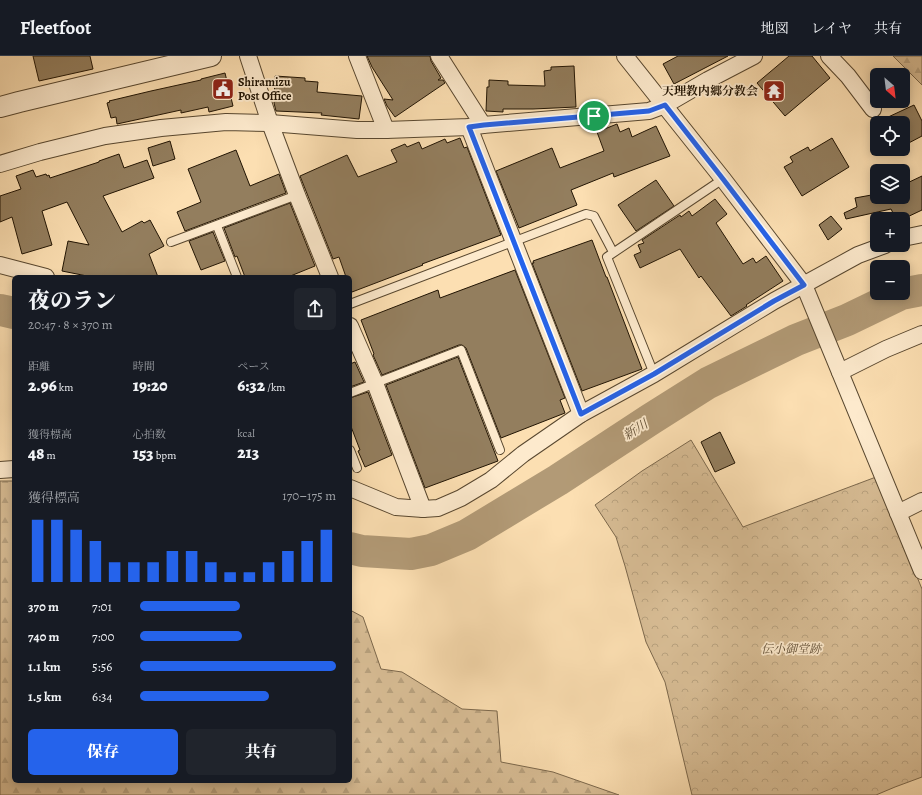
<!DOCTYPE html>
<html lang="ja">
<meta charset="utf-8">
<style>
:root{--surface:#171b24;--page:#20242c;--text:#f1f3f6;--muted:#9ea1a6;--line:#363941;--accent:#2563eb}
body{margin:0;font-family:Alegreya,"Noto Serif JP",serif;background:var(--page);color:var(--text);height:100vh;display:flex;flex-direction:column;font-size:15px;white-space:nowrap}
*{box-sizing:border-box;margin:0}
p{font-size:13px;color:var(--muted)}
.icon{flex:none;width:22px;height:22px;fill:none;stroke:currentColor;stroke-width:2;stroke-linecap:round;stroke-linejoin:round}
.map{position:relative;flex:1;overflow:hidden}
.side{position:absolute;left:12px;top:219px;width:340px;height:508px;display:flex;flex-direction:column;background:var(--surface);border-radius:6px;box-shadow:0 2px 10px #0003}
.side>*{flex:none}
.needle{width:26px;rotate:152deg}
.tools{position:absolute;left:870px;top:12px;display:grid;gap:8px}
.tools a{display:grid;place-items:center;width:40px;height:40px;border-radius:6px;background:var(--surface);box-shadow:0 2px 10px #0003;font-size:20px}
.pin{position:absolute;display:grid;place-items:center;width:34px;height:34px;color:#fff;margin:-17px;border:2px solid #fff;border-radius:50%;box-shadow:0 1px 4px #0007}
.round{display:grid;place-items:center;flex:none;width:42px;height:42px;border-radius:6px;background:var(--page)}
.overview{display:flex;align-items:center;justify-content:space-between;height:68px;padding:0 16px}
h1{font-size:22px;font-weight:800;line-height:30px}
.figures{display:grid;grid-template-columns:repeat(3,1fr);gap:6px;height:68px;padding:4px 16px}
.figures div{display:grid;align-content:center}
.figures b{font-size:17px;font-weight:800}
.figures small{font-size:11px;font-weight:400}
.figures p{font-size:11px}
.chart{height:112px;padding:8px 16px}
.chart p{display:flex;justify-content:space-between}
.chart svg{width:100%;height:72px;margin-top:4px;stroke:var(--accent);stroke-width:6}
.button{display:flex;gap:8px;margin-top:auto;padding:8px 16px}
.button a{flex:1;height:46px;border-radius:6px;background:var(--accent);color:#fff;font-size:16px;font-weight:800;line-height:46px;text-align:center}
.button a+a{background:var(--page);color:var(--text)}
ul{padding:0 16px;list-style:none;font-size:13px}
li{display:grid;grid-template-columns:64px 48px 1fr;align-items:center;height:30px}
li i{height:10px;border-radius:5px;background:var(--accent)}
header{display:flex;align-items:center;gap:24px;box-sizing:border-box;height:56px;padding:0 20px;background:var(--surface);border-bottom:1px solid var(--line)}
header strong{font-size:19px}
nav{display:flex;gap:22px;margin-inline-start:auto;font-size:14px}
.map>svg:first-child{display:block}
.forest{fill:url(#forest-firs);stroke:#7c684c}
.park{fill:url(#park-crowns);stroke:#7c684c}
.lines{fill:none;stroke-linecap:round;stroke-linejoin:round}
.river{stroke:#b29a76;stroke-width:32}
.building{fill:#937e5e;stroke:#211403}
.service-casing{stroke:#58472f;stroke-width:10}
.minor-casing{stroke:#58472f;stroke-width:18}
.tertiary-casing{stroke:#58472f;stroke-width:22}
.service{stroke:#fdeacd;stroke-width:8}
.minor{stroke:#fdeacd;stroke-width:16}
.tertiary{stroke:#fdeacd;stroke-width:20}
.route-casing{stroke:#fff;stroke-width:8}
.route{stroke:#2563eb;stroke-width:5}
.labels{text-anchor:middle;stroke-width:3.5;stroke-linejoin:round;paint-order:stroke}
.poi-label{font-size:12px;font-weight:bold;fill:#211403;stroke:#fdeacd;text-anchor:start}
.park-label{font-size:12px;font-style:italic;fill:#614f36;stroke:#fdeacd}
.water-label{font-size:13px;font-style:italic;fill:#625037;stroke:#fdeacd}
</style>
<header>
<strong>Fleetfoot</strong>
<nav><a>地図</a><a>レイヤ</a><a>共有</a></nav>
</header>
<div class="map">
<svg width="922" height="739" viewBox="0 0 922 739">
<defs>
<pattern id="forest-firs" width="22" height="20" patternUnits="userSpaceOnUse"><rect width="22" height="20" fill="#d7bc94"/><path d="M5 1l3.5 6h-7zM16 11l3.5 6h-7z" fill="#b8a17e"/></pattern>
<pattern id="park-crowns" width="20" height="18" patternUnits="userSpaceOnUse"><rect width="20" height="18" fill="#d7bc94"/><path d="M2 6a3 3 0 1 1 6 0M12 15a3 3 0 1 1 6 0" fill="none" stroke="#b8a17e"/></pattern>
</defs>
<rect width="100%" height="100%" fill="#fcdfb2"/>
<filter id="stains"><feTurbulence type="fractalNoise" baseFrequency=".005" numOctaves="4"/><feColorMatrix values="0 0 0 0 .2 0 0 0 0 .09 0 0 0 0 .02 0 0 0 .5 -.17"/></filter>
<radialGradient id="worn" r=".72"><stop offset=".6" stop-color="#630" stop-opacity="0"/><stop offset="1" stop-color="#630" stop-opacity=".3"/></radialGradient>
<g class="forest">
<path d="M893 0H922V29Z"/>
<path d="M0 425H14V725H350V554L363 561 381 613 402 616 462 653 497 655 501 706 553 716 619 739H0Z"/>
</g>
<path class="park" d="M691 384 743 471 876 421 922 533V721L895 731 876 739H692L665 626 646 586 625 510 616 481 595 449 642 415Z"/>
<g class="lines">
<g class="river">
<path d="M0 254 14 257"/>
<path d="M350 492 362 495 411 498 431 494 467 479 558 424 651 363 708 327 796 284 847 264 901 238 922 234"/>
</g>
</g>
<g class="building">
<path d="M33 0H90L93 13 39 25Z"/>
<path d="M367 0H430L431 5 441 22 438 24H443L445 27 395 61 387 50 384 43 393 44 372 11Z"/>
<path d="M678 0H728L674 28 663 8Z"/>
<path d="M789 0H812L830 22 785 60 757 27Z"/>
<path d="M574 10 576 51 533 53H503V56L486 55 487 31H489V24L508 25V29L545 30 544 15 551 14V11Z"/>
<path d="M225 17 233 50 209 56 208 51 181 57V54L117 68 116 61 111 62 107 47 110 46 109 45 151 35 201 24V23Z"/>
<path d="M275 20 305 22V25L318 26 317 36 362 40 359 63 321 59 322 57 276 55 274 47Z"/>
<path d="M914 49 922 65V80L903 90V67H877V81L871 69Z"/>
<path d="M617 68 620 76 629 72 632 81 656 70 670 100 614 121 613 117 571 134 577 149 519 172 496 115 552 92 560 112 604 95 597 76Z"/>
<path d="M460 82 464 92 467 91 501 179 422 208 423 209 352 236 350 231V221H346L339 201 333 203 300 120 347 99 358 121 397 106 391 94 405 88 407 91 419 86 422 93 445 83 447 87Z"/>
<path d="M832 82 849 111 802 140 784 111 793 106 790 101 808 91 810 95Z"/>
<path d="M170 85 175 103 153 110 148 92Z"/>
<path d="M236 94 250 130 279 118 286 137 185 175 177 156 201 146 188 113Z"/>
<path d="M119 98 124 112 147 104 154 122 103 140 122 176 142 165 144 167 150 164 164 190 149 198 158 221H92L62 215 68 185 89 189 67 146 42 155 52 189 22 198 12 161 0 166V140L21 133 16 120 33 114 36 121 46 118 47 120 49 119 50 122 99 106V105Z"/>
<path d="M922 120V154L903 163H896L891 153 846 163 844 157 857 151 855 142 877 138V142L903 141V129Z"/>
<path d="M656 124 674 150 636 175 618 149Z"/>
<path d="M715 143 727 158 716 167 743 208 753 202 756 207 766 200 783 225 746 249 747 250 731 260 701 220 699 222 680 193 640 212 634 199 641 196 638 189 644 187 642 184 680 159 681 161 689 155 692 160Z"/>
<path d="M290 147 315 210 288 221H245L237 200 235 201 224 172Z"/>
<path d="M831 160 842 173 828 184 819 169Z"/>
<path d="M213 176 225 205 201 214 189 185Z"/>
<path d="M592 184 606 221H607L642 313 582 335 532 207H534L533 205Z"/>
<path d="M515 214 565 342 560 344 565 357 501 382 466 292 462 289H459L382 319 373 299 374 298 361 264 438 234 440 242Z"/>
<path d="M458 301 498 405 425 432 386 329Z"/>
<path d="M355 306 364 326 350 331V308Z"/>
<path d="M368 336 392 399 365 411 358 395 360 394 350 368V342Z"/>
<path d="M720 376 735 407 715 416 701 386Z"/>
</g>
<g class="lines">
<g class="service-casing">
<g id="service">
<path d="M217 170 237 221"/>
<path d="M171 186 297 139"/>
<path d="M350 248 586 158 594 160 613 196"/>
<path d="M654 318 607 201 723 123"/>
<path d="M350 337 461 294 500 394"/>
<path d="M350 394 357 412"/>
</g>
</g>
<g class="minor-casing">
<g id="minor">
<path d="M248 0 270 67 297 139 330 221"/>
<path d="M357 0 386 74"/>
<path d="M439 0 483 69"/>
<path d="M625 0 723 123 804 229 922 515"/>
<path d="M829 0 848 20 873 53"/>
<path d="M469 71 581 358"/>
<path d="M0 108 40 96 105 80 161 72 226 66 270 67 357 74H386L469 71 483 69 649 55 665 49 708 24 754 0"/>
<path d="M903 182 922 178"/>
<path d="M0 209 46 221"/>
<path d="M350 270 375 327 423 453"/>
<path d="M840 316 886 293 922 278"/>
<path d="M0 414 14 413"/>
<path d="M350 432 396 451 423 453 438 452 461 442 491 424 523 398 581 358 654 318 774 245 858 199 885 189"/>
<path d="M898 457 922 445"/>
</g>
</g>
<g class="tertiary-casing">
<path id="tertiary" d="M0 51 19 46 211 0"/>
</g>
<use href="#service" class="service"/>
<use href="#minor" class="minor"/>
<use href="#tertiary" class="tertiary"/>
</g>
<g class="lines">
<g class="route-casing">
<path id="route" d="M665 49 723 123 804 229 774 245 654 318 581 358 469 71 484 69 649 55Z"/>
</g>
<use href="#route" class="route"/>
</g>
<defs>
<g id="civic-square" transform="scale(1.15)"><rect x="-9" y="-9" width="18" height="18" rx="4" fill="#8f2418" stroke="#fdeacd"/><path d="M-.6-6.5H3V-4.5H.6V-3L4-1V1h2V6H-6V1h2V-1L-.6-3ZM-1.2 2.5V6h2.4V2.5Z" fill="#fff"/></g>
<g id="temple-square" transform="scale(1.15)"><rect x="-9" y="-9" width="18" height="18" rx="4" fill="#8f2418" stroke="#fdeacd"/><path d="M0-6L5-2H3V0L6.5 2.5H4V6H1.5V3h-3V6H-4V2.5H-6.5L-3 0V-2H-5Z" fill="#fff"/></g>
</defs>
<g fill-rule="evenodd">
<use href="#civic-square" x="223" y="33"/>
<use href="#temple-square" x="774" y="35"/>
</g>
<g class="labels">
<g class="poi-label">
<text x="238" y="30">Shiramizu<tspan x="238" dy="14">Post Office</tspan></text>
<text x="758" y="39" text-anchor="end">天理教内郷分教会</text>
</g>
<g class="park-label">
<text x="791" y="597">伝小御堂跡</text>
</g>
<g class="water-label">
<text transform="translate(635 373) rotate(-32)" y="5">新川</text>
</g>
</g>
<rect width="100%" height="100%" filter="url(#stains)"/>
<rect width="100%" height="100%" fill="url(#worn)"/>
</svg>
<div class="tools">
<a><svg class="needle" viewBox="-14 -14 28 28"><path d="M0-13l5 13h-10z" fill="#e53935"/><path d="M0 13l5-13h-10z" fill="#9ea1a6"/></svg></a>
<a><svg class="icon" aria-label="locate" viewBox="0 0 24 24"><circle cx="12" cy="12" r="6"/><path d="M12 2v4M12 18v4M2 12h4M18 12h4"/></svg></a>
<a><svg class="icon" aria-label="layers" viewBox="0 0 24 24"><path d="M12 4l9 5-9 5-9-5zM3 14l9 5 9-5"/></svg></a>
<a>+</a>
<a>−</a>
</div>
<div class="pin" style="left:594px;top:60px;background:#1e9e55"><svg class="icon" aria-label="arrive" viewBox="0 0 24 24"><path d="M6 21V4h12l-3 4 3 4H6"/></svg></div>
<section class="side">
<div class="overview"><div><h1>夜のラン</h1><p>20:47 · 8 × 370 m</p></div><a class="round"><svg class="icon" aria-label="share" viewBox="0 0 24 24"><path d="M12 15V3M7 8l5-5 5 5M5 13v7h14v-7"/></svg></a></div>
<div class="figures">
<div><p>距離</p><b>2.96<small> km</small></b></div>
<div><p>時間</p><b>19:20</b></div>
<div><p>ペース</p><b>6:32<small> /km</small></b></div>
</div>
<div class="figures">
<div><p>獲得標高</p><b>48<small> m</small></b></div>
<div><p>心拍数</p><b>153<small> bpm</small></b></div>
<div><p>kcal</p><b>213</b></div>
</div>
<div class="chart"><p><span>獲得標高</span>170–175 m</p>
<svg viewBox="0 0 160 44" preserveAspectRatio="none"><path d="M5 44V6M15 44V6M25 44V12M35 44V19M45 44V32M55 44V32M65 44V32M75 44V25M85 44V25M95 44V32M105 44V38M115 44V38M125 44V32M135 44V25M145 44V19M155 44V12"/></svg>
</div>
<ul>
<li><b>370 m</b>7:01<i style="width:51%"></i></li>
<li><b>740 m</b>7:00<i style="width:52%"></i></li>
<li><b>1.1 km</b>5:56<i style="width:100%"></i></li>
<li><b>1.5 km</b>6:34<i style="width:66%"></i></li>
</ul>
<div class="button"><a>保存</a><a>共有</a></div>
</section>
</div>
